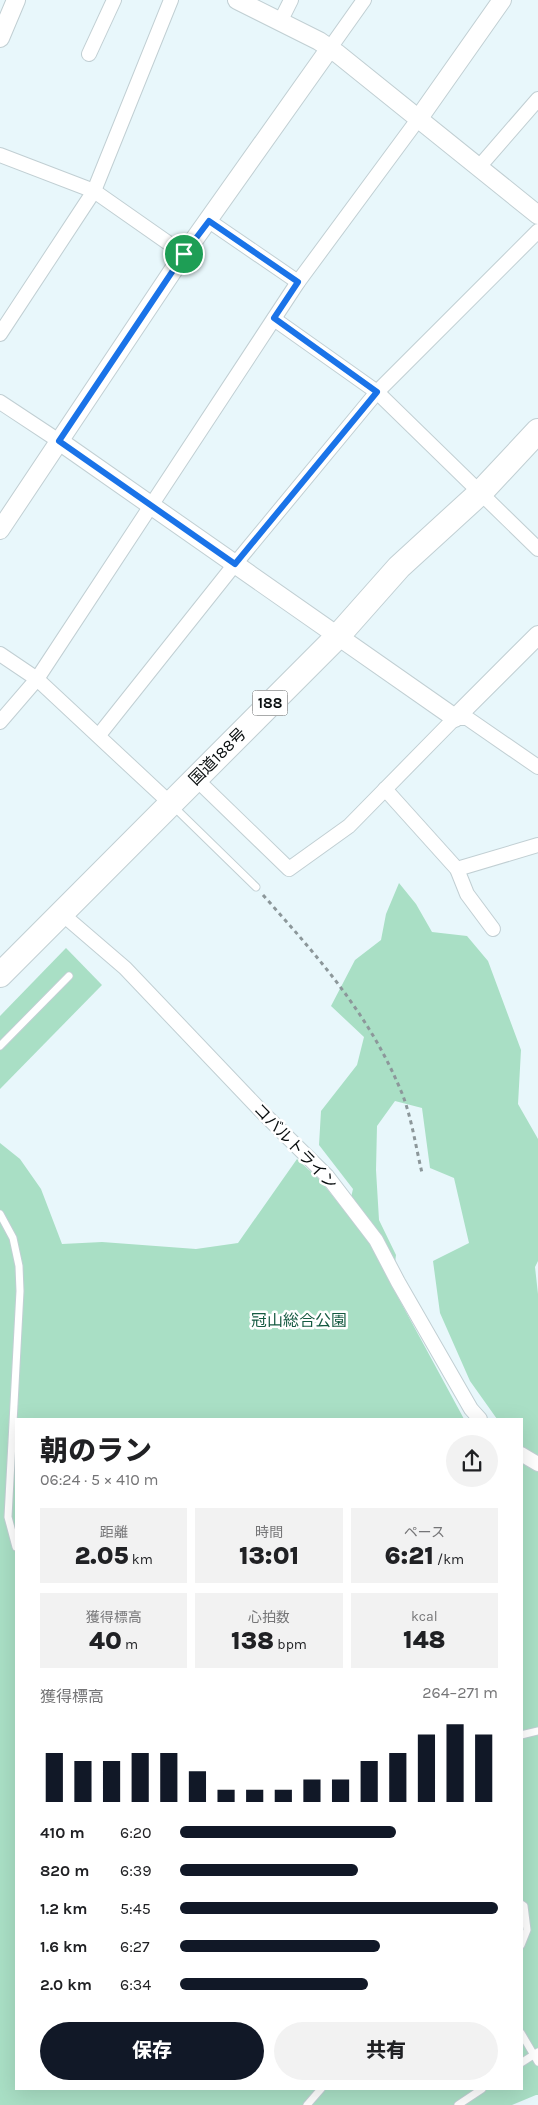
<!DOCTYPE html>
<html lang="ja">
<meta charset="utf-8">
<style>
:root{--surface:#fff;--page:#f2f2f2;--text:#202124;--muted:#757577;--accent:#111827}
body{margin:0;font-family:Karla,"Noto Sans JP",sans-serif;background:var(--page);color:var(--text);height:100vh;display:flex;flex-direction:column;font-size:19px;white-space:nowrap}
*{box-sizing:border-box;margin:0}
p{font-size:16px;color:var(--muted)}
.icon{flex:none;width:28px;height:28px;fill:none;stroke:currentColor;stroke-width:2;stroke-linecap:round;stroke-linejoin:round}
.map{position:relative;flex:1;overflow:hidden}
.drawer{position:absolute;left:15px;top:1418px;width:508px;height:672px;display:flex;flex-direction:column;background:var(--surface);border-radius:0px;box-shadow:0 5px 20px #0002}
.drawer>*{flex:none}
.pin{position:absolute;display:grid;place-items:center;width:42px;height:42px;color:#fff;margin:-21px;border:2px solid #fff;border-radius:50%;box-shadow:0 1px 5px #0007}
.round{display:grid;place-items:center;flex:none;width:52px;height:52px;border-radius:26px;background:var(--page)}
.headline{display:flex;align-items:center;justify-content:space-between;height:85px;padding:0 25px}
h1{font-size:28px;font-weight:800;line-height:38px}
.stats{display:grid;grid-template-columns:repeat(3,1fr);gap:8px;height:85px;padding:5px 25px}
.stats div{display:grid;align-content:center;border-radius:0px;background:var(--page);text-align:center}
.stats b{font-size:25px;font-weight:800}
.stats small{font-size:14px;font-weight:400}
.stats p{font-size:14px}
.chart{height:140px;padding:10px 25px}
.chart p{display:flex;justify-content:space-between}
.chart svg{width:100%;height:90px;margin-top:5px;stroke:var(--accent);stroke-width:6}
.cta{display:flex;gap:10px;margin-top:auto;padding:10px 25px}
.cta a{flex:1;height:58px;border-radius:30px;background:var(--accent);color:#fff;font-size:20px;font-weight:800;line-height:58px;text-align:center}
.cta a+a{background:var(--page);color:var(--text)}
ul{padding:0 25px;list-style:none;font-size:16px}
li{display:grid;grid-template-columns:80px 60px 1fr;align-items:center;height:38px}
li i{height:12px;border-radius:6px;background:var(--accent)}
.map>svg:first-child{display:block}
.green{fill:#a9dfc5}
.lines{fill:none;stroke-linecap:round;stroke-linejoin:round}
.service-casing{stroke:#c1cfd3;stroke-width:9}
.minor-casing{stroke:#c1cfd3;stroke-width:16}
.tertiary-casing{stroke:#c1cfd3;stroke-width:20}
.trunk-casing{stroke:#c1cfd3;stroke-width:26}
.path{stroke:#8c979a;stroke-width:3;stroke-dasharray:4 4;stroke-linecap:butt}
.service{stroke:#fff;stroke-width:7}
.minor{stroke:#fff;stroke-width:14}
.tertiary{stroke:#fff;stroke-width:18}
.trunk{stroke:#fff;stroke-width:24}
.route-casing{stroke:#fff;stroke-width:10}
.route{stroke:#1a73e8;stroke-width:6}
.labels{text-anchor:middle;stroke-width:5;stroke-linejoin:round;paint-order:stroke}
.shield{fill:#fff;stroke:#535657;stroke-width:1}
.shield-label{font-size:15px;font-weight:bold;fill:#090e0f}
.street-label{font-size:16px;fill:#090e0f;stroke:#fff}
.park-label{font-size:16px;fill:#155a41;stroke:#fff}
</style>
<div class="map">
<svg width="538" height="2105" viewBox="0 0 538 2105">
<rect width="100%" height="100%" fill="#e8f7fb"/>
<g class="green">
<path d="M399 883 416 904 432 932 467 936 488 961 521 1050 518 1104 538 1139V1261L535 1267 538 1294V1458L521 1451V1419H497L470 1381 440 1313 433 1261 469 1243 454 1178 430 1168 422 1108 395 1101 377 1126 376 1170 379 1220 396 1255 392 1286 464 1419H16V2089H521V1463L538 1472V2095H536L512 2105H0V1143L20 1159 41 1189 62 1244 102 1242 196 1249 238 1243 297 1159 320 1180 347 1214 353 1189 319 1145 321 1111 357 1065 364 1037 331 1006 355 960 381 940 386 914Z"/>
<path d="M66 948 102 985 0 1089V1016Z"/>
</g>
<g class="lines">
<g class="service-casing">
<g id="service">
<path d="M174 807 256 887"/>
<path d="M0 1046 69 976"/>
<path d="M0 1214 13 1238 19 1266 20 1291 8 1517 16 1547"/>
<path d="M521 1735 538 1731"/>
<path d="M521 1904 524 1906 527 1930 521 1945"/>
<path d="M521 2033 538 2062"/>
<path d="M521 2063 538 2052"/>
<path d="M307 2105 321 2089"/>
<path d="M458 2105 482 2089"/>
</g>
</g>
<g class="minor-casing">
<g id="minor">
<path d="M280 22 291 0"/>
<path d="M330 48 364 0"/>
<path d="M89 54 114 0"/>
<path d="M0 155 94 191 184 254"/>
<path d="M479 167 538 99"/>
<path d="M209 221 298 282"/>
<path d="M274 319 377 392 538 549"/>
<path d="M0 334 94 191 171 0"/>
<path d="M0 402 59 441"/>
<path d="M0 654 37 679 170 803"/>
<path d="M0 722 37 679 298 282 419 118"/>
<path d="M99 735 235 564 377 392 538 231"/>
<path d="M195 778 289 869 349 826 455 718H467L538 767"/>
<path d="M385 789 457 869 467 894 493 929"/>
<path d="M457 869 538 845"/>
<path d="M61 913 125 968 264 1114 327 1176 376 1240 398 1282 471 1409 480 1419"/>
<path d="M521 1454 538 1464"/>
</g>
</g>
<g class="tertiary-casing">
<g id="tertiary">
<path d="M237 0 319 41 338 54 538 215"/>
<path d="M0 38 16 0"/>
<path d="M419 118 502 0"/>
<path d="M59 441 455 718 538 635"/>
<path d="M0 530 184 254 330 48"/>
</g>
</g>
<g class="trunk-casing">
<path id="trunk" d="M0 975 337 637 399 567 481 492 538 431"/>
</g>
<path class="path" d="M263 895C318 957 369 1014 401 1091 411 1114 416 1148 422 1173"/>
<use href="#service" class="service"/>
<use href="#minor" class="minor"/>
<use href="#tertiary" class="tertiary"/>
<use href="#trunk" class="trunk"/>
</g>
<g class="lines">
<g class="route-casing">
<path id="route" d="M209 221 298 282 274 318 377 392 235 564 59 441 184 254Z"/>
</g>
<use href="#route" class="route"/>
</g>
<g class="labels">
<rect class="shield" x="252.5" y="690.5" width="35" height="25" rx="4"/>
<g class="shield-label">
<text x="270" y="708">188</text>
</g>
<g class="street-label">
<text transform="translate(217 756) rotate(-45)" y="6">国道188号</text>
<text transform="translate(296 1146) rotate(46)" y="6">コバルトライン</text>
</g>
<g class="park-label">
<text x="299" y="1326">冠山総合公園</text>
</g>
</g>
</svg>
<div class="pin" style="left:184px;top:254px;background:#1e9e55"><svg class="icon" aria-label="arrive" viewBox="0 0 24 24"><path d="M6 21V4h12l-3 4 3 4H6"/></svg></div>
<section class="drawer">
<div class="headline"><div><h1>朝のラン</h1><p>06:24 · 5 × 410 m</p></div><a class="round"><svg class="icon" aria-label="share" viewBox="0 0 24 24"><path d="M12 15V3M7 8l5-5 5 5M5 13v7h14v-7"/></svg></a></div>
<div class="stats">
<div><p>距離</p><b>2.05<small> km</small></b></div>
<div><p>時間</p><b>13:01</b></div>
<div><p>ペース</p><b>6:21<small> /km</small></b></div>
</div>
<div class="stats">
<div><p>獲得標高</p><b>40<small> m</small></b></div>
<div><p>心拍数</p><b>138<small> bpm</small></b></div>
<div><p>kcal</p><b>148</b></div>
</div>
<div class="chart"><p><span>獲得標高</span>264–271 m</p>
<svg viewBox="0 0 160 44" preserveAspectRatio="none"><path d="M5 44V20M15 44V24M25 44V24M35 44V20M45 44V20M55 44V29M65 44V38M75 44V38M85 44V38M95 44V33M105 44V33M115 44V24M125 44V20M135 44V11M145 44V6M155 44V11"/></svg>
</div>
<ul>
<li><b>410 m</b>6:20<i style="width:68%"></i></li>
<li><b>820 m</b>6:39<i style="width:56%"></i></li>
<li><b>1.2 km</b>5:45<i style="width:100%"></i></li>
<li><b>1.6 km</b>6:27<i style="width:63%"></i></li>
<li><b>2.0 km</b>6:34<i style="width:59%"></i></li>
</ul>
<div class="cta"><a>保存</a><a>共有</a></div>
</section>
</div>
